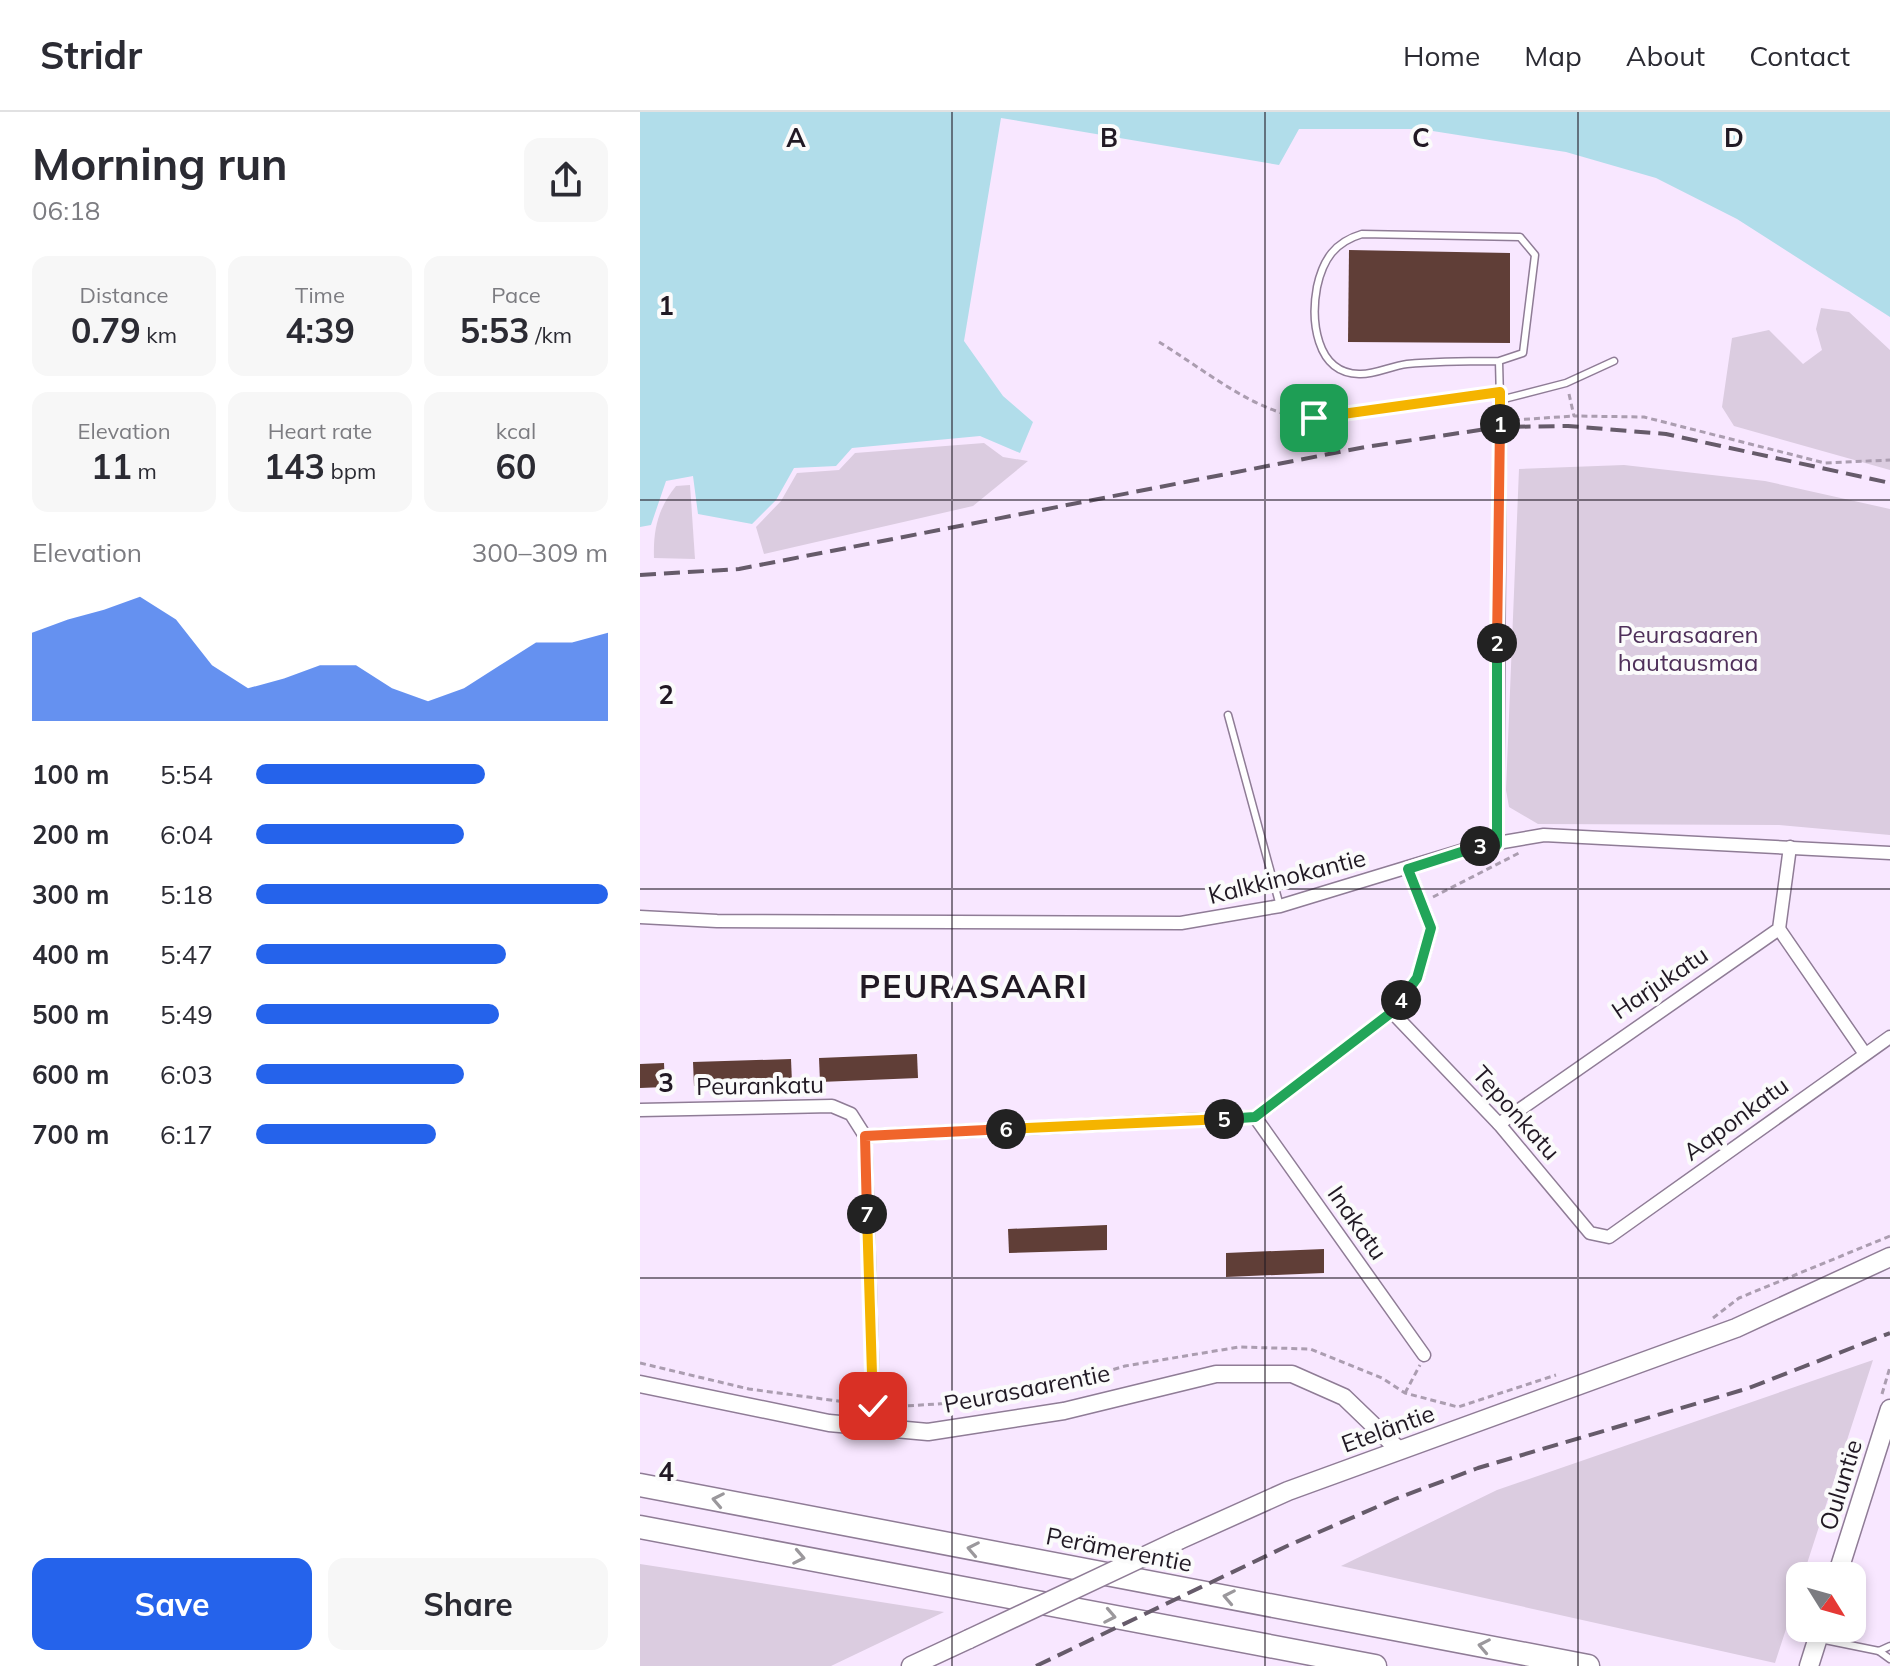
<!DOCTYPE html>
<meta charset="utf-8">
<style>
:root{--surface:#fff;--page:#f7f7f7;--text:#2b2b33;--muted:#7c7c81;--line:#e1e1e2;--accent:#2563eb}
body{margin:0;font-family:Mulish,sans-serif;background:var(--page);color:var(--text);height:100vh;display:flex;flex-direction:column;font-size:30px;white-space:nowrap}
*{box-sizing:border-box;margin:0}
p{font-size:26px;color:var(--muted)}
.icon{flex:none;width:44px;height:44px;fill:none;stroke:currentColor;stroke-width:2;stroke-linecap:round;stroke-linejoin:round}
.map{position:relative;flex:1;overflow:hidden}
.side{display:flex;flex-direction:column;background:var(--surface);width:640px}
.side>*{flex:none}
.needle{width:52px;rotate:127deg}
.buttons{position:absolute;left:1146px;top:1450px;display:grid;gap:16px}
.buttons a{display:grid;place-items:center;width:80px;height:80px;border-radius:16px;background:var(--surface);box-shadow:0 4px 12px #0003;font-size:40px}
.pin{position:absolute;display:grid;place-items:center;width:68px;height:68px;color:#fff;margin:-34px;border-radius:16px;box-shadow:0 4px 12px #0006}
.km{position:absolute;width:40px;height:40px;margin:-20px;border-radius:50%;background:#222;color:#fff;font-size:22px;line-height:40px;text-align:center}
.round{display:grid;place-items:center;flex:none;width:84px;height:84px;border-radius:16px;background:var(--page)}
.head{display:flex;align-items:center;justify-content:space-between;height:136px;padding:0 32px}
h1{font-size:44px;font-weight:700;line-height:60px}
.stats{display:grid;grid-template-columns:repeat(3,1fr);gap:12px;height:136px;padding:8px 32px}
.stats div{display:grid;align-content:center;border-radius:16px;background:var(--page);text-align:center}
.stats b{font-size:34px;font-weight:700}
.stats small{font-size:22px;font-weight:400}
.stats p{font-size:22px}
.chart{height:224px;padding:16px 32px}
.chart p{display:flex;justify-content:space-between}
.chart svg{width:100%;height:144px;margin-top:8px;fill:var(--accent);opacity:.7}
.cta{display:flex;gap:16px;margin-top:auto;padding:16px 32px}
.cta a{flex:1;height:92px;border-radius:16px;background:var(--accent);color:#fff;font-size:32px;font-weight:700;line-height:92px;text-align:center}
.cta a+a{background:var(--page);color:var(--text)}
ul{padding:0 32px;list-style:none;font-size:26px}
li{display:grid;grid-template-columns:128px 96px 1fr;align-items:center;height:60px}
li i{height:20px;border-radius:10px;background:var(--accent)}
header{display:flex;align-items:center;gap:48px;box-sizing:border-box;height:112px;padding:0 40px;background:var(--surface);border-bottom:2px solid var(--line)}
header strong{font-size:38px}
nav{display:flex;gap:44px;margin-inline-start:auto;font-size:28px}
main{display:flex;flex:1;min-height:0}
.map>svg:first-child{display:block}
.green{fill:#dbcce0}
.water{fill:#b1ddea}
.building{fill:#603e37}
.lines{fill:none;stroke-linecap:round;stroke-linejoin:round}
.service-casing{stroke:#8f7c96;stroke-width:9}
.minor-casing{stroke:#8f7c96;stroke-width:15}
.tertiary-casing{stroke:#8f7c96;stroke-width:19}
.secondary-casing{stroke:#8f7c96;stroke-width:21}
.motorway-casing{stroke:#8f7c96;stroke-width:25}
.path{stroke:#ab9db0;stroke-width:3;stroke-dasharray:6 4;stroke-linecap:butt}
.service{stroke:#fff;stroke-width:6}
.minor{stroke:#fff;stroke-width:12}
.tertiary{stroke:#fff;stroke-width:16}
.secondary{stroke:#fff;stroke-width:18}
.motorway{stroke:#fff;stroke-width:22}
.rail{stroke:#665b6a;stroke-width:4;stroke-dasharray:16 8;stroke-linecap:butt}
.secondary-bridge-casing{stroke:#8f7c96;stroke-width:21;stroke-linecap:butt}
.secondary-bridge{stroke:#fff;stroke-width:18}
.oneway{stroke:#9b989c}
.split-1-casing{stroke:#fff;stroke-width:16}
.split-2-casing{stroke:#fff;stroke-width:16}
.split-3-casing{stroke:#fff;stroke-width:16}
.split-4-casing{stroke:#fff;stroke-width:16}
.split-5-casing{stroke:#fff;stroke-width:16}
.split-6-casing{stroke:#fff;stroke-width:16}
.split-7-casing{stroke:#fff;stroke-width:16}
.split-8-casing{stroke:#fff;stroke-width:16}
.split-1{stroke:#f5b400;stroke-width:10}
.split-2{stroke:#f0652b;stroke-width:10}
.split-3{stroke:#22a559;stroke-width:10}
.split-4{stroke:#22a559;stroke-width:10}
.split-5{stroke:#22a559;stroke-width:10}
.split-6{stroke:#f5b400;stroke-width:10}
.split-7{stroke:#f0652b;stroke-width:10}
.split-8{stroke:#f5b400;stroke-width:10}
.grid{fill:none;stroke:#211924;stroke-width:2;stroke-opacity:0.55}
.labels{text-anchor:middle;stroke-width:8;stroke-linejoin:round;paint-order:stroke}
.park-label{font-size:24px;fill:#4f305a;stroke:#fbfbfb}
.street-label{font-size:24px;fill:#211924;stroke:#fbfbfb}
.district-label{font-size:32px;font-weight:bold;letter-spacing:2px;fill:#211924;stroke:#fbfbfb}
.grid-label{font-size:26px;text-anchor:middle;font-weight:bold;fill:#211924;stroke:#fbfbfb;stroke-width:8;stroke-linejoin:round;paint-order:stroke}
</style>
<header>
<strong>Stridr</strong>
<nav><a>Home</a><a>Map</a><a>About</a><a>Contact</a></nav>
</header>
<main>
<section class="side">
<div class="head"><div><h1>Morning run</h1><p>06:18</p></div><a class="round"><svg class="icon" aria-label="share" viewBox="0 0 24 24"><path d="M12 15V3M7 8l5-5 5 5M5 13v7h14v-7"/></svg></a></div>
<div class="stats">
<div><p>Distance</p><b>0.79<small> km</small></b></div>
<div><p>Time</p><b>4:39</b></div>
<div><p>Pace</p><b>5:53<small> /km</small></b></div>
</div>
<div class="stats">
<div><p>Elevation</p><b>11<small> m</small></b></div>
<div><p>Heart rate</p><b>143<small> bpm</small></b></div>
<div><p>kcal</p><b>60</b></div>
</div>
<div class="chart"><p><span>Elevation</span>300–309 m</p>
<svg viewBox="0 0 160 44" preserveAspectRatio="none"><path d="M0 44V17L10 13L20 10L30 6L40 13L50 27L60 34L70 31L80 27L90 27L100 34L110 38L120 34L130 27L140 20L150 20L160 17V44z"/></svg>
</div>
<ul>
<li><b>100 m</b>5:54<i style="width:65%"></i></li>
<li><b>200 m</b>6:04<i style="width:59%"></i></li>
<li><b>300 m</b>5:18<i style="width:100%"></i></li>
<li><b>400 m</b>5:47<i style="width:71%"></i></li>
<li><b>500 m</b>5:49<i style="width:69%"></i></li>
<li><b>600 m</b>6:03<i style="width:59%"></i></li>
<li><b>700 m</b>6:17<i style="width:51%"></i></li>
</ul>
<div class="cta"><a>Save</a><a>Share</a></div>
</section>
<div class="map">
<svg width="1250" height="1554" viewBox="0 0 1250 1554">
<rect width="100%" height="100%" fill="#f8e7ff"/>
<g class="green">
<path d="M1181 196 1209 200 1250 238V358L1094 314 1082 295 1092 226 1129 218 1163 252 1182 238 1176 217Z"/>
<path d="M344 331 363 345 388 349 333 394 124 442 116 415 141 389 157 361 199 358 215 341Z"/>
<path d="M984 353 1125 369 1250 397V723L1139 713 898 712 869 695 866 678 879 357Z"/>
<path d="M50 373 55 447 14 446C13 418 18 396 36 374Z"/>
<path d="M1233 1248 1163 1464H1160V1474L1135 1551 701 1454 857 1378Z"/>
<path d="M0 1452 26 1456 304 1500 191 1554H0Z"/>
</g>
<path class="water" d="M0 0H1250V205L1097 107 1016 66 926 40 780 17H659L639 53 361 6 324 229 363 284 393 310 380 341 340 324 212 336 196 354 154 356 136 388 112 412 58 402 53 364 26 369 11 413 0 415Z"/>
<g class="building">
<path d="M709 138 870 141V231L708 230Z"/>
<path d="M277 942 278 966 180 970 179 946Z"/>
<path d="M151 947 152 971 54 974 53 950Z"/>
<path d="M24 951 25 975 0 976V952Z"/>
<path d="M467 1113V1138L369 1141 368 1117Z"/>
<path d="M684 1137V1161L586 1165V1141Z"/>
</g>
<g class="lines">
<g class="service-casing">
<g id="service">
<path d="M859 249C828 249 798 249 767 252 751 254 734 263 719 262 675 261 671 207 677 175 683 147 695 130 722 122L880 125 895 143 883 241 859 249 860 288 926 271 974 249"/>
<path d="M588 603 640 794"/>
<path d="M1180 1527 1239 1539 1250 1534"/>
<path d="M1239 1539 1250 1547"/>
</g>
</g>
<g class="minor-casing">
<g id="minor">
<path d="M857 733 860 288"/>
<path d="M0 805 77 809 541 811 640 794 834 735 904 723 1250 741"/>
<path d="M1139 817 1225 942"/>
<path d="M752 900 859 1012 950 1121 969 1125 1250 925"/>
<path d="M0 998 192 994 211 1002 225 1024 615 1005 752 900 777 866 791 816 768 757"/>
<path d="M615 1005 784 1243"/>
<path d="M859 1012 1139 817 1150 735"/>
<path d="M225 1024 234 1316"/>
</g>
</g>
<g class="tertiary-casing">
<path id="tertiary" d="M0 1272 189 1311 288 1320 424 1299 576 1262H652L704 1285 759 1338"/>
</g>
<g class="secondary-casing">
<g id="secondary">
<path d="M539 1428 648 1379 1096 1216 1250 1145"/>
<path d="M1197 1464 1250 1297"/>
<path d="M271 1554 329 1527"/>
<path d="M1169 1554 1181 1516"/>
</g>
</g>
<g class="motorway-casing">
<g id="motorway">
<path d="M0 1373 948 1554"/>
<path d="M0 1415 735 1554"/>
</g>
</g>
<g class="path">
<path d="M519 230C564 257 622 307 674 306L850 282"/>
<path d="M929 282 934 304 1004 305 1185 351 1250 348"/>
<path d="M874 308 934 304"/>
<path d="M793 785 879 741"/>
<path d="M1073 1206 1099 1186 1250 1124"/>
<path d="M0 1251 109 1277 220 1292"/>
<path d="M765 1281 780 1253"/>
<path d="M1242 1282 1250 1255"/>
<path d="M248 1295 376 1287 485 1254 599 1235 670 1237 742 1266 765 1281 818 1295 916 1263"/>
<path d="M1212 1476 1218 1457"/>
</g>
<use href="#service" class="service"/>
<use href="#minor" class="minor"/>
<use href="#tertiary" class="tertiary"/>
<use href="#secondary" class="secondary"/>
<use href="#motorway" class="motorway"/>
<g class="rail">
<path d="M0 463 99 457 725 335 860 315 928 314 1026 322 1250 371"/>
<path d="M396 1554 647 1434 755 1387 838 1356 1109 1276 1250 1221"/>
</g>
<g class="secondary-bridge-casing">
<path id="secondary-bridge" d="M329 1527 539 1428"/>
</g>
<use href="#secondary-bridge" class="secondary-bridge"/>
</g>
<defs><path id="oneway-chevron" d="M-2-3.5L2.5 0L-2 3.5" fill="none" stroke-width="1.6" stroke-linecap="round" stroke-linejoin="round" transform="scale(2)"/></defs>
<g class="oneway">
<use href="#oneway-chevron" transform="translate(78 1388) rotate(-169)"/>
<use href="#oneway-chevron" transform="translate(333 1437) rotate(-169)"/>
<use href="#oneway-chevron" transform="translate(159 1445) rotate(11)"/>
<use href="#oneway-chevron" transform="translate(589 1485) rotate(-169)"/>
<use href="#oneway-chevron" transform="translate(470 1504) rotate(11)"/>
<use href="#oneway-chevron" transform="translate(844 1534) rotate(-169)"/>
</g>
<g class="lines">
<g class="split-1-casing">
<path id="split-1" d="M674 306 860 280V312"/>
</g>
<g class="split-2-casing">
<path id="split-2" d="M857 531 860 312"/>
</g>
<g class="split-3-casing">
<path id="split-3" d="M840 734 857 733V531"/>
</g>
<g class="split-4-casing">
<path id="split-4" d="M761 888 777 866 791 816 768 757 840 734"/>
</g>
<g class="split-5-casing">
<path id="split-5" d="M584 1007 615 1005 752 900 761 888"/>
</g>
<g class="split-6-casing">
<path id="split-6" d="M366 1017 584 1007"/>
</g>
<g class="split-7-casing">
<path id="split-7" d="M227 1102 225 1024 366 1017"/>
</g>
<g class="split-8-casing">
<path id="split-8" d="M227 1102 233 1294"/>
</g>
<use href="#split-1" class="split-1"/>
<use href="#split-2" class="split-2"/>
<use href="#split-3" class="split-3"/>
<use href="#split-4" class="split-4"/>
<use href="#split-5" class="split-5"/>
<use href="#split-6" class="split-6"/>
<use href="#split-7" class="split-7"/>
<use href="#split-8" class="split-8"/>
</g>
<path class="grid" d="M312 0V1554M625 0V1554M938 0V1554M0 388H1250M0 777H1250M0 1166H1250"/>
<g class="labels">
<g class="park-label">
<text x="1048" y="531">Peurasaaren<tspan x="1048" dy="28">hautausmaa</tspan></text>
</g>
<g class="street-label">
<text transform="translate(647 765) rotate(-14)" y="8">Kalkkinokantie</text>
<text transform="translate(1020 871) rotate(-34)" y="8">Harjukatu</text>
<text transform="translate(120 974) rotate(-1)" y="8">Peurankatu</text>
<text transform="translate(876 1001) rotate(48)" y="8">Teponkatu</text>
<text transform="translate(1096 1007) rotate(-36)" y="8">Aaponkatu</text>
<text transform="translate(717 1111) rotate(55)" y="8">Inakatu</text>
<text transform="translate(387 1277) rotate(-11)" y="8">Peurasaarentie</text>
<text transform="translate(748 1317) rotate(-20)" y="8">Eteläntie</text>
<text transform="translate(1201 1373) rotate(-73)" y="8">Ouluntie</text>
<text transform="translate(479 1438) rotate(11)" y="8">Perämerentie</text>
</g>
<g class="district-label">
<text x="334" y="886">PEURASAARI</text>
</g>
</g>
<g class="grid-label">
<text x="156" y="35">A</text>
<text x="469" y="35">B</text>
<text x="781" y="35">C</text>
<text x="1094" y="35">D</text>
<text x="26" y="203">1</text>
<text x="26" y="592">2</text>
<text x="26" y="980">3</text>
<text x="26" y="1369">4</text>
</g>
</svg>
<div class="buttons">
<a><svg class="needle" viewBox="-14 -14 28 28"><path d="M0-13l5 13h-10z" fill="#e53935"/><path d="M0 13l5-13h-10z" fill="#7c7c81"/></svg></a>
</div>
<div class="pin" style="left:674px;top:306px;background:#1e9e55"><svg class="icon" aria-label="arrive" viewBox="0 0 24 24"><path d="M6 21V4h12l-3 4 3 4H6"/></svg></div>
<div class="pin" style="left:233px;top:1294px;background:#d93025"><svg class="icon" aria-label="check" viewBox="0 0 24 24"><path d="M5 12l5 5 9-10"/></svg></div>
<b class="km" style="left:860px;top:312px">1</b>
<b class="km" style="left:857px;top:531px">2</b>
<b class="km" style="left:840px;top:734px">3</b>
<b class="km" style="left:761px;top:888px">4</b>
<b class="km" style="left:584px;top:1007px">5</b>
<b class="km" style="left:366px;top:1017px">6</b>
<b class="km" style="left:227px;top:1102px">7</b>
</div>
</main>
